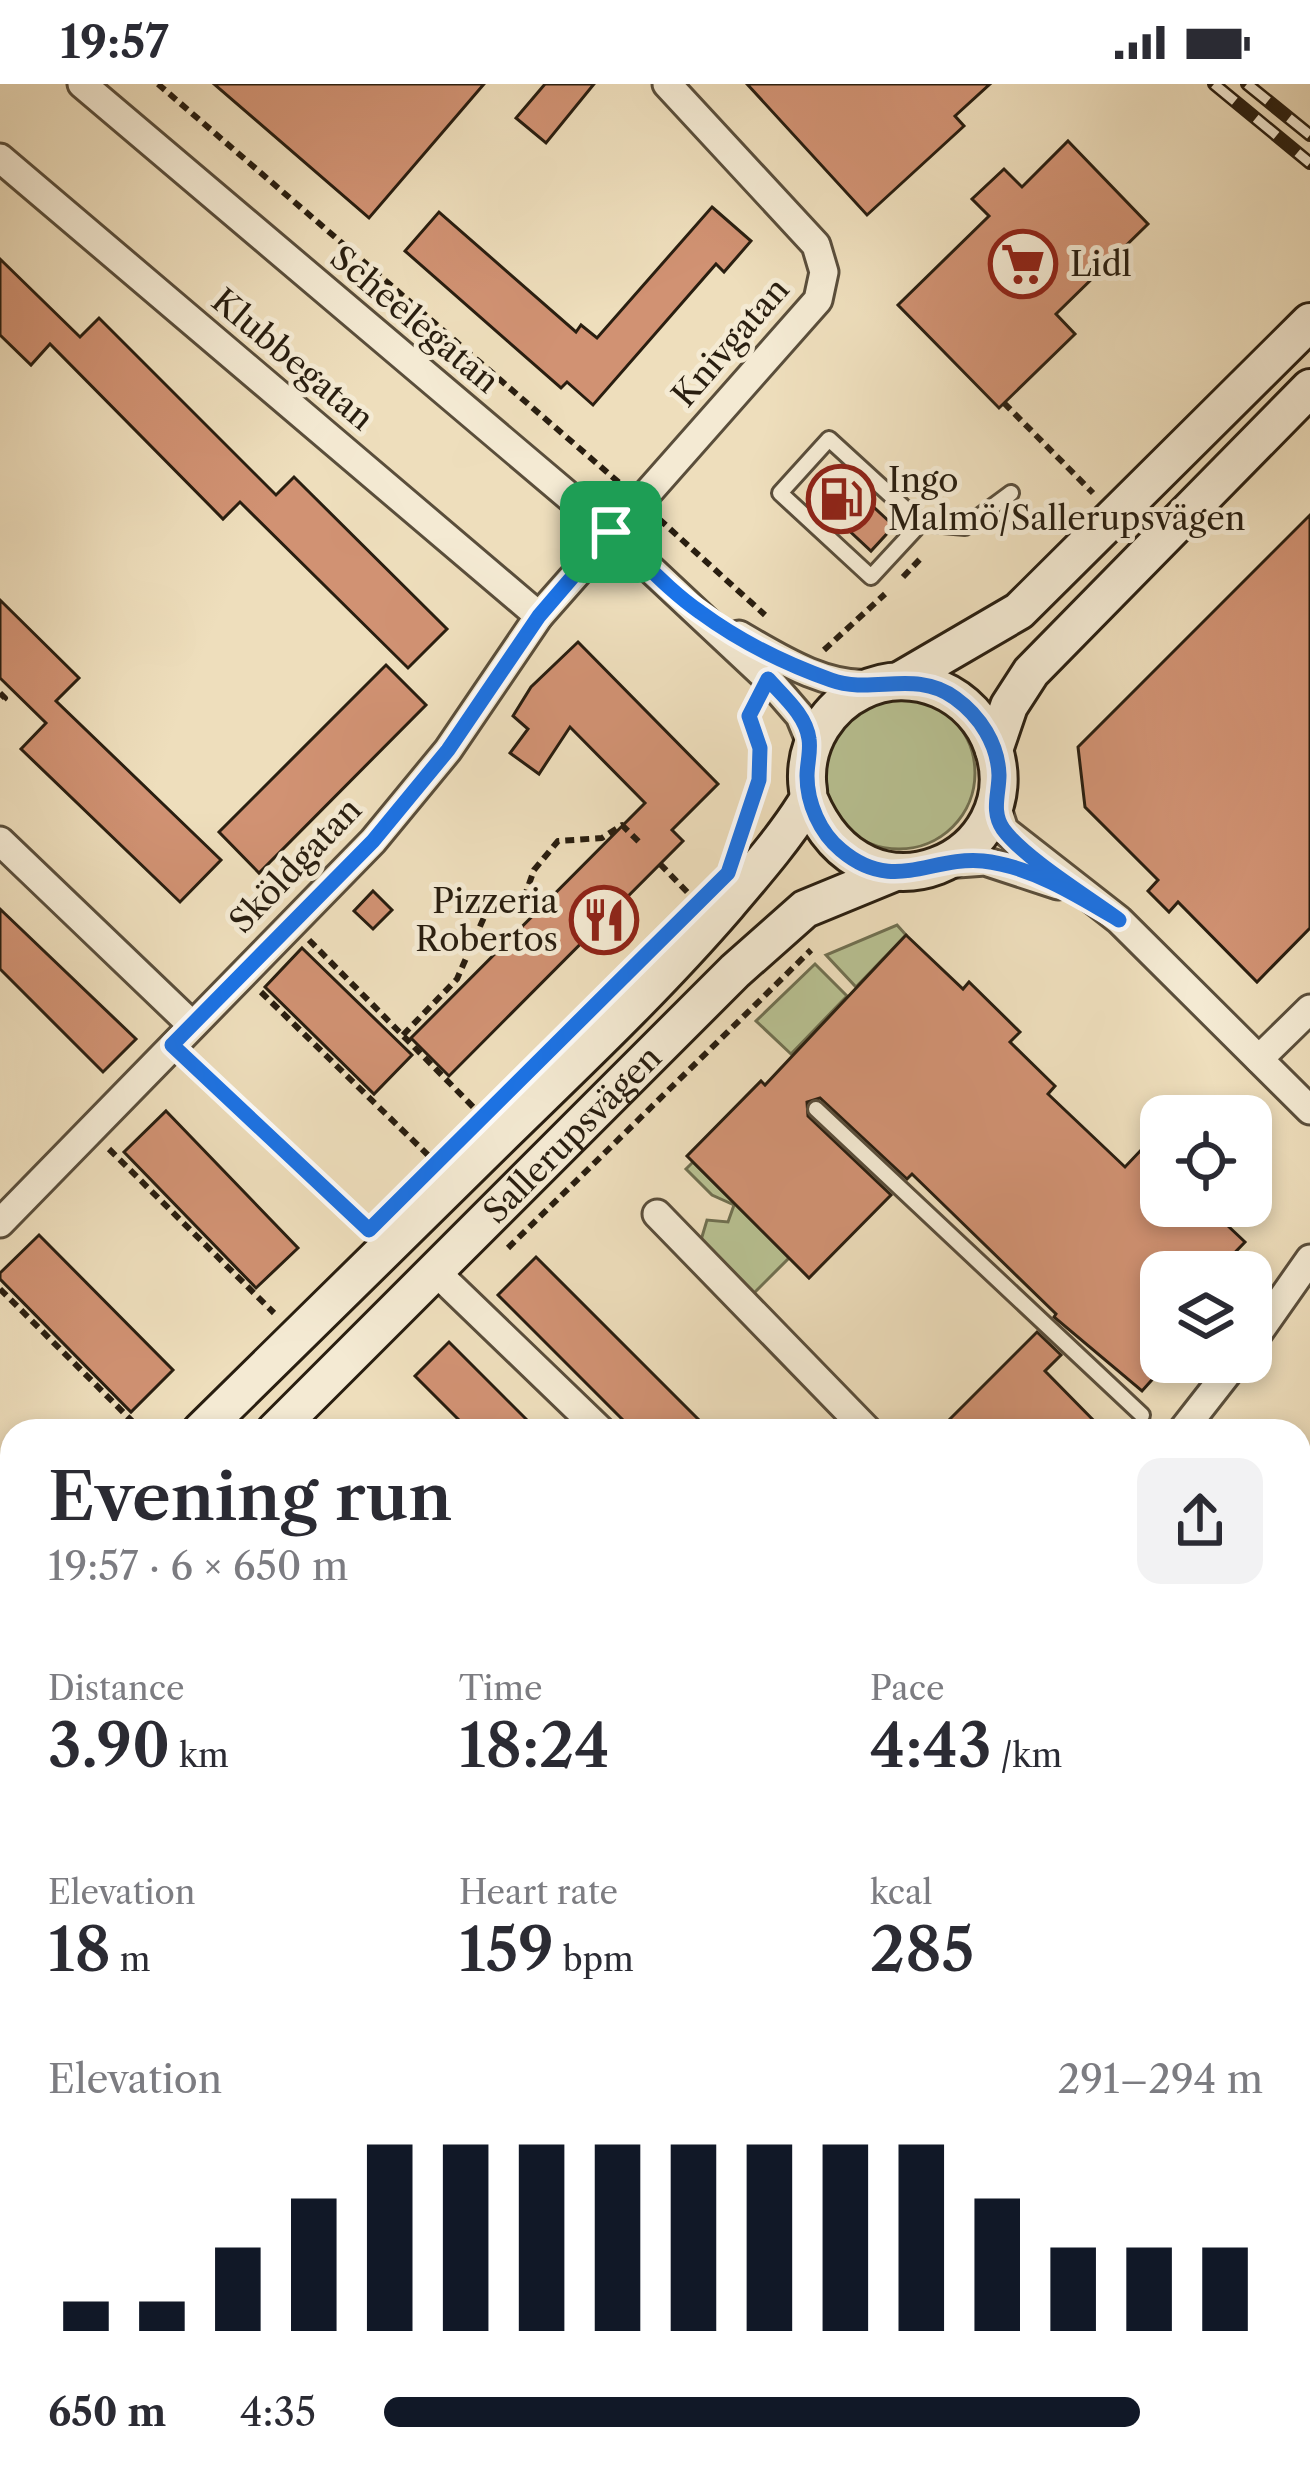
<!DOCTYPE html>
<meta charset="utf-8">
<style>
:root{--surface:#fff;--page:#f2f2f3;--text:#2b2b33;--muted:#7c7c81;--accent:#111827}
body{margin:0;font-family:"Libre Caslon Text",serif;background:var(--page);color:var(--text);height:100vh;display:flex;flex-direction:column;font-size:45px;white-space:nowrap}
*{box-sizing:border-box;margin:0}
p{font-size:39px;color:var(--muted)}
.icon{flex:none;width:66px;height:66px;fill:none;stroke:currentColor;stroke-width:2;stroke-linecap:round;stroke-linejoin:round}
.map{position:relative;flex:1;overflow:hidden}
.details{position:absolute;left:0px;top:1335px;width:1311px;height:1065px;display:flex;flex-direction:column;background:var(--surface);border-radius:36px 36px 0 0;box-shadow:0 6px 18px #0003}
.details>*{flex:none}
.tools{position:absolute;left:1140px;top:1011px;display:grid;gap:24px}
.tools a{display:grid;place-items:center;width:132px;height:132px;border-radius:24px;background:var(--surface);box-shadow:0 6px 18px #0003;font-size:60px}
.pin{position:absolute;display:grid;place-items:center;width:102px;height:102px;color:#fff;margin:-51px;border-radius:24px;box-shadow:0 6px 18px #0006}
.round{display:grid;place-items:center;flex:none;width:126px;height:126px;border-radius:24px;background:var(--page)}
.headline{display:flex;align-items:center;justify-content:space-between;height:204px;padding:0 48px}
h1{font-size:66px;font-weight:600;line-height:90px}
.stats{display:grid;grid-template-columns:repeat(3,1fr);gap:18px;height:204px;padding:12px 48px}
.stats div{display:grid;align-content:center}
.stats b{font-size:60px;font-weight:600}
.stats small{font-size:33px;font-weight:400}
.stats p{font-size:33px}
.chart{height:336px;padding:24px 48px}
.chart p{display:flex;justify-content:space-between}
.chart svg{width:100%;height:216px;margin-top:12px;stroke:var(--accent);stroke-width:6}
ul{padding:0 48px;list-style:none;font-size:39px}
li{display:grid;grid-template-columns:192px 144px 1fr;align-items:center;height:90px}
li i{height:30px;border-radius:15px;background:var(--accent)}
.status{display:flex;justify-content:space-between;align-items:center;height:84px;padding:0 60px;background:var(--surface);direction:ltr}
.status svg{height:33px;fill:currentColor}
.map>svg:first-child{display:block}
.green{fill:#b8c192;stroke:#707051;stroke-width:3}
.building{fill:#d19273;stroke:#291e10;stroke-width:3}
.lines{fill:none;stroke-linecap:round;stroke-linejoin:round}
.lane-casing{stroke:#5a4e3b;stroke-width:20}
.street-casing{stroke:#5a4e3b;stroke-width:33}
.secondary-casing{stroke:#291e10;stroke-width:42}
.path{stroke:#291e10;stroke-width:6;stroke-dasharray:9 6;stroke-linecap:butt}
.lane{stroke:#f4ead3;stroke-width:14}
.street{stroke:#f4ead3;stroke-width:27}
.secondary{stroke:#f4ead3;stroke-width:36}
.rail-casing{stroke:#291e10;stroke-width:14}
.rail{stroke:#f4ead3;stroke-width:9;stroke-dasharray:27;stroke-linecap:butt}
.route-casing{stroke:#fff;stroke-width:24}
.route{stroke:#1a73e8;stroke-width:15}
.labels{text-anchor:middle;stroke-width:10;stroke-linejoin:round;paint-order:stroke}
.poi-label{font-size:33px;fill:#291e10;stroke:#f4ead3;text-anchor:start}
.street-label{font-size:33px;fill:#291e10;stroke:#f4ead3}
</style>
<div class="status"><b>19:57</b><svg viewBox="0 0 49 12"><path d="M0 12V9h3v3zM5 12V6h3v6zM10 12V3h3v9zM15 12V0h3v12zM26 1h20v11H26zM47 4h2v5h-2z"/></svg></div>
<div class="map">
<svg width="1310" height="2398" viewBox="0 0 1310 2398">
<rect width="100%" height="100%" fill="#eedebc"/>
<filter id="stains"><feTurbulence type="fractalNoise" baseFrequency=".00167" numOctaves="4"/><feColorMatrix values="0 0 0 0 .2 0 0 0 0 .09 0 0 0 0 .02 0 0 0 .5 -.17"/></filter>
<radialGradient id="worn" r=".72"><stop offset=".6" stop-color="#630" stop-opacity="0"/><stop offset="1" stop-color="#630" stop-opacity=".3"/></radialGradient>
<g class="green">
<circle cx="899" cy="689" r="76"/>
<path d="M897 841 906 851 856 903 826 871Z"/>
<path d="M815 880 847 912 791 970 756 937Z"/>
<path d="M693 1078 789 1174 752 1211 701 1156 707 1136 728 1138 734 1121 712 1111 686 1085Z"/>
<path d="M1310 1706V1853L1299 1888V1722Z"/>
<path d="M1122 2388H1275L1277 2398H1118Z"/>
</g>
<g class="building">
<path d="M214 0H484L369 134Z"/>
<path d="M545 0H594L546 59 516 34Z"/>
<path d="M747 0H990L955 32 964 42 867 131Z"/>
<path d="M1068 57 1148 140 1056 230 1075 250 999 324 898 221 989 132 972 115 1004 85 1022 103Z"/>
<path d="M712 123 751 157 724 188 716 180 593 321 567 298 561 304 405 167 439 128 576 248 581 241 597 254Z"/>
<path d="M0 175 80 253 99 234 276 411 294 393 447 545 408 584 240 418 223 435 50 260 31 281 0 251Z"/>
<path d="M850 401 894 442 871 467 827 426Z"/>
<path d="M1310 431V844L1257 898 1178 818 1169 828 1148 807 1158 796 1085 723 1078 663Z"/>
<path d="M0 516 79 594 56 617 221 776 180 818 21 665 46 639 0 594Z"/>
<path d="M578 558 718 700 672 746 683 757 449 992 411 954 645 719 570 643 539 690 510 669 528 645 513 632 531 603Z"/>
<path d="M386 581 426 621 259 789 219 748Z"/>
<path d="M373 807 392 826 373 845 354 827Z"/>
<path d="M0 825 136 955 103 988 0 885Z"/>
<path d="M906 851 963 905 969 898 1020 948 1010 958 1055 1002 1048 1010 1125 1083 1161 1045V1122H1245L1227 1141 1245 1158 1216 1188H1161V1262L1146 1278 1158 1289 1142 1307 1054 1233 1056 1230 912 1090 907 1095 820 1014 807 1018 808 1032 891 1111 809 1194 687 1072 761 997 765 1001Z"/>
<path d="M302 864 412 971 374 1010 265 903Z"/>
<path d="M166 1027 298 1164 256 1204 124 1068Z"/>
<path d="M39 1151 173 1286 131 1328 0 1195V1189Z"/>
<path d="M536 1173 710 1347H634L498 1211Z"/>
<path d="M1037 1248 1061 1271 1045 1287 1104 1347H959L949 1336Z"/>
<path d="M449 1258 538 1347H470L415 1292Z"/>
</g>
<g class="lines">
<g class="lane-casing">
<g id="lane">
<path d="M829 355 921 439 871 493 780 409Z"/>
<path d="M921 439 965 443 1011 409"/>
<path d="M816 1025 1142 1331"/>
<path d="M436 2398 454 2388"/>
<path d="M714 2398 719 2388"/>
</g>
</g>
<g class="street-casing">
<g id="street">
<path d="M82 0 611 448 768 595 800 632 809 654 808 673"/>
<path d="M0 74 539 532"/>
<path d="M739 551C780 575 827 605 875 600"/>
<path d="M995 718 1004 746 1119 836 1310 1026"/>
<path d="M0 757 192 941"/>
<path d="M944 780 985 777 1058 801"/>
<path d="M1259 975 1310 925"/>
<path d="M657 1130 868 1347"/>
<path d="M0 1139 373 757 448 666 539 532 818 216 824 188 816 161 667 0"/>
<path d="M435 1187 601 1347"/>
<path d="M1251 1259 1310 1175"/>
<path d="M1182 1347 1236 1278"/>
<path d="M0 1738 12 1752"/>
<path d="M0 2105 12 2095"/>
<path d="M0 2336 12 2326"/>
</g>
</g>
<g class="secondary-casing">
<g id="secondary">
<path d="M899 597 1019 527 1310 238"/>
<path d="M994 666 1009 622 1031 588 1310 304"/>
<path d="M201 1347C303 1247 404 1147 505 1048 581 974 658 901 727 821 754 789 783 756 805 721 811 711 807 706 807 695 806 658 828 623 861 607 912 581 975 609 993 663 1031 772 867 853 809 715"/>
<path id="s1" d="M275 1347 735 887 805 825 895 788"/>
<path d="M0 1532 12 1522"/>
<path d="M0 1602 12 1592"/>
</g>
</g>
<g class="path">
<path d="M158 0 623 402"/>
<path d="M1004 319 1093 409"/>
<path d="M659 435 765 531"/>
<path d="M903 493 923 472"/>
<path d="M824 566 885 510"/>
<path d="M0 609 5 614 0 619"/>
<path d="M744 747C759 705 763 674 749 631L755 621"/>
<path d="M660 780 693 814"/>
<path d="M309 856 481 1031"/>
<path d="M261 908 432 1075"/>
<path d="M403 951 457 895 485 831 498 823 508 828 524 814 534 786 558 757 602 754 622 741 639 758"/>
<path d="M192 980 366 1143"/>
<path d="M109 1065 274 1229"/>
<path d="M508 1164 811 866"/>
<path d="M0 1205 142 1347"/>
<path d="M0 1454 12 1467"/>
<path d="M0 1844 12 1835"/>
<path d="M0 2038 12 2054"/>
<path d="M114 2388 117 2398"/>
<path d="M231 2388 244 2398"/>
<path d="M548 2388 560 2398"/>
<path d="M1271 2388 1272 2398"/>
<path d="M256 2398 264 2388"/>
</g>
<use href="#lane" class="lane"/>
<use href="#street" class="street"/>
<use href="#secondary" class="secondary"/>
<g class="rail-casing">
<g id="rail">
<path d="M1214 0 1310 79"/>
<path d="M1247 0 1310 51"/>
</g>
</g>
<use href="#rail" class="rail"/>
</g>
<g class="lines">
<g class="route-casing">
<path id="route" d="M611 448C640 474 668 506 700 528 738 556 786 580 831 596 872 611 916 585 955 614 980 632 998 660 999 691 999 710 991 727 1003 745 1024 774 1088 813 1119 836 1079 812 1031 782 983 777 930 772 893 810 841 766 820 749 807 719 807 692 807 680 811 667 809 655 806 631 783 612 768 595L749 632 760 664 759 696 728 789 369 1146 172 961 373 757 448 666 539 532Z"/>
</g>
<use href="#route" class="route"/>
</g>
<defs>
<g id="supermarket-ring" transform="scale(3.45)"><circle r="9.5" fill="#f4ead3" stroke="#8f2418" stroke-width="1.5"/><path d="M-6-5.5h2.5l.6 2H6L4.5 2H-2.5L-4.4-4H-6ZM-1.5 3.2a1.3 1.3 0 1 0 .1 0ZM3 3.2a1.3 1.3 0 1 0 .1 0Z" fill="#8f2418"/></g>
<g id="fuel-ring" transform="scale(3.45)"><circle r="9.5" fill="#f4ead3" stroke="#8f2418" stroke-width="1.5"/><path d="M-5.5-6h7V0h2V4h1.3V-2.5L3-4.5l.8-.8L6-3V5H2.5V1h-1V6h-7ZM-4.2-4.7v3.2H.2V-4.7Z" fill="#8f2418"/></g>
<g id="restaurant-ring" transform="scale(3.45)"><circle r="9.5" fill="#f4ead3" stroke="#8f2418" stroke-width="1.5"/><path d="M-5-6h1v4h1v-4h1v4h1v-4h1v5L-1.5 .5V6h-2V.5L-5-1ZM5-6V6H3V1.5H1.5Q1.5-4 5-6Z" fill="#8f2418"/></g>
</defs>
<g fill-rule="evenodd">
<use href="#supermarket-ring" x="1023" y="180"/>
<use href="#fuel-ring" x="841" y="415"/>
<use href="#restaurant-ring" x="604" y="836"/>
</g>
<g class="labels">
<g class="poi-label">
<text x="1070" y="192">Lidl</text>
<text x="888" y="408">Ingo<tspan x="888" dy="38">Malmö/Sallerupsvägen</tspan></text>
<text x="558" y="829" text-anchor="end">Pizzeria<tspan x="558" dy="38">Robertos</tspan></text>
</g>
<g class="street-label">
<text transform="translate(415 235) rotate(40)" y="12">Scheelegatan</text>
<text transform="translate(730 258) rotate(-49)" y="12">Knivgatan</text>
<text transform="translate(293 275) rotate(40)" y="12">Klubbegatan</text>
<text transform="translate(295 781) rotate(-46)" y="12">Sköldgatan</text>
<text dy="12" stroke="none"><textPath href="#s1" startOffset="420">Sallerupsvägen</textPath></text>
</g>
</g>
<rect width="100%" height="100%" filter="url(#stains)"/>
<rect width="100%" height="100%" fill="url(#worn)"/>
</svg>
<div class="tools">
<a><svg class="icon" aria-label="locate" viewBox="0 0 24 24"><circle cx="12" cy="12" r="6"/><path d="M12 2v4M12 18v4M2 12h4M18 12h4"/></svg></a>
<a><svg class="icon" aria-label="layers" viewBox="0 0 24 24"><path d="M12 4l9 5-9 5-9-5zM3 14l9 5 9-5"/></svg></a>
</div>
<div class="pin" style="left:611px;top:448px;background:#1e9e55"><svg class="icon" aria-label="arrive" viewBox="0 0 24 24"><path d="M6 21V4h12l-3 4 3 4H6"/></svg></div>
<section class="details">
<div class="headline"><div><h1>Evening run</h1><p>19:57 · 6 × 650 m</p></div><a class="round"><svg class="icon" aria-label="share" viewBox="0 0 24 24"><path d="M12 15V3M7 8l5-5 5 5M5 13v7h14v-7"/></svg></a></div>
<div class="stats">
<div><p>Distance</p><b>3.90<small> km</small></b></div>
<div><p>Time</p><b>18:24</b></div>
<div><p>Pace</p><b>4:43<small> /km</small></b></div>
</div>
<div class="stats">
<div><p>Elevation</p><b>18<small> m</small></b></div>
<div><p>Heart rate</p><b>159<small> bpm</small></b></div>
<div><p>kcal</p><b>285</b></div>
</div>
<div class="chart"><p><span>Elevation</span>291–294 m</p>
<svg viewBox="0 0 160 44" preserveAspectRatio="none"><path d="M5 44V38M15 44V38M25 44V27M35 44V17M45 44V6M55 44V6M65 44V6M75 44V6M85 44V6M95 44V6M105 44V6M115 44V6M125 44V17M135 44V27M145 44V27M155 44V27"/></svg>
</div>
<ul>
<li><b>650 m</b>4:35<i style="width:86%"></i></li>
</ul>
</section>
</div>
